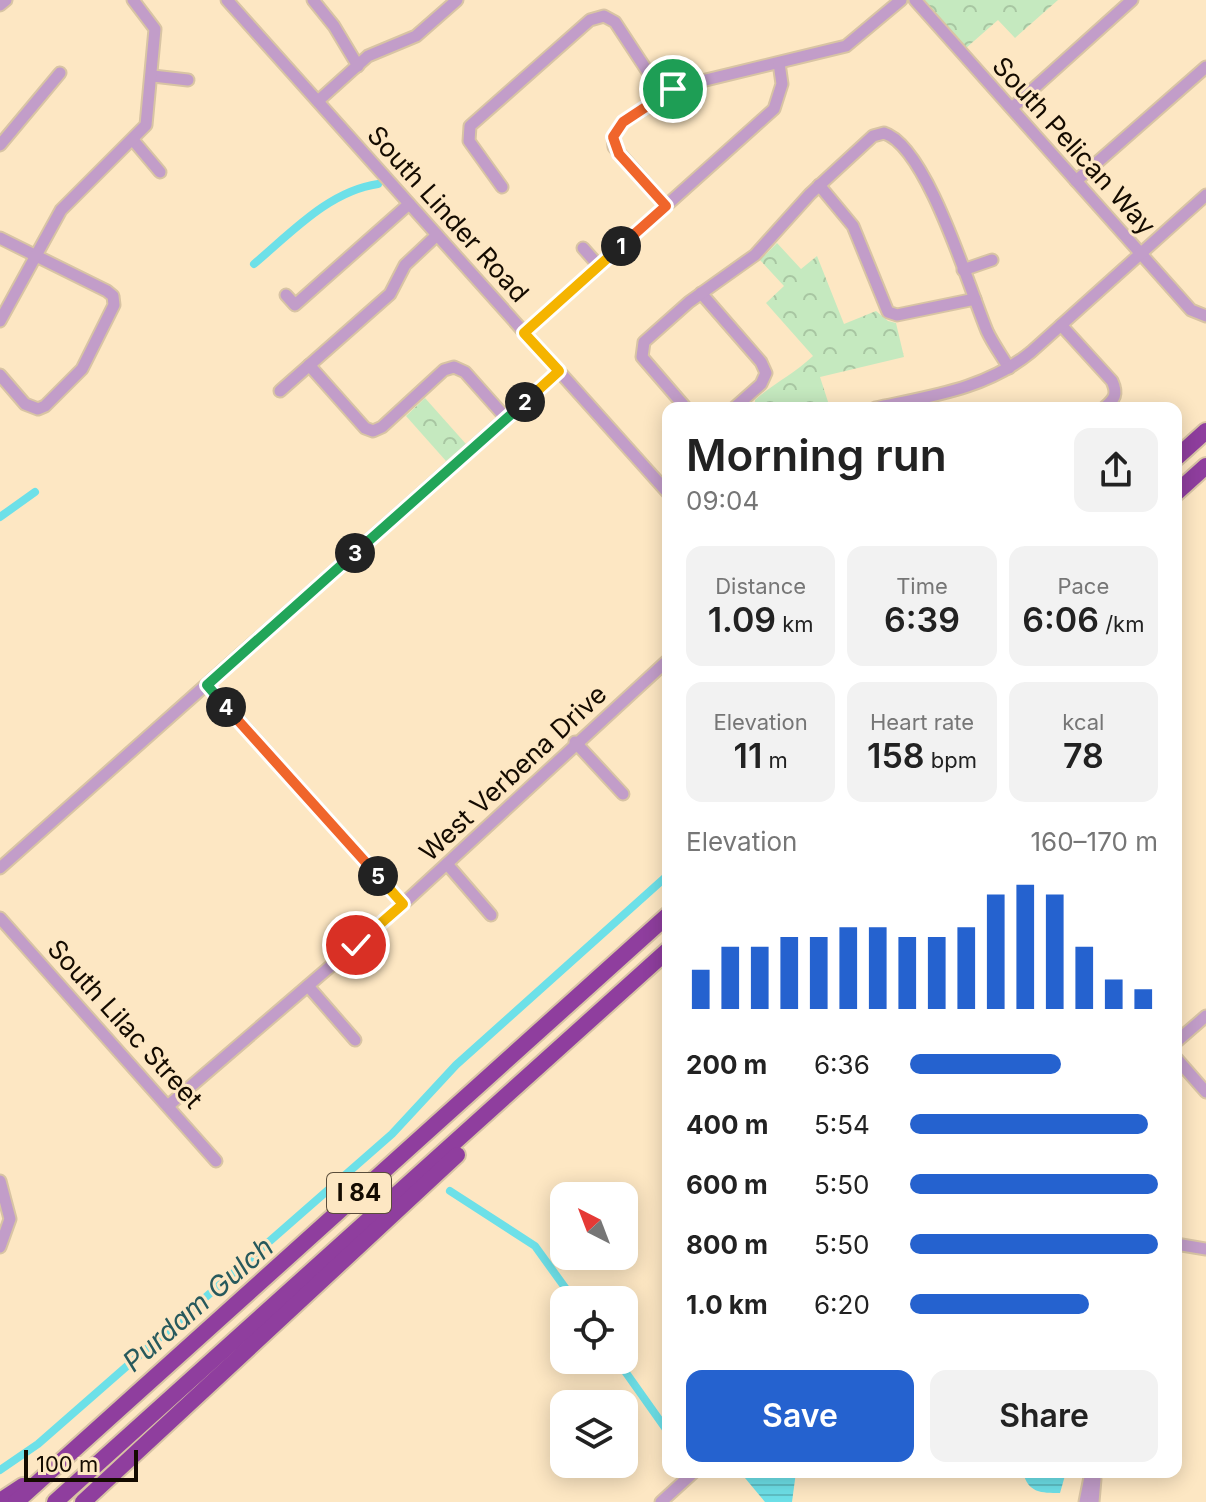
<!DOCTYPE html>
<meta charset="utf-8">
<style>
:root{--surface:#fff;--page:#f2f2f2;--text:#222;--muted:#767676;--accent:#2562cf}
body{margin:0;font-family:Inter,sans-serif;background:var(--page);color:var(--text);height:100vh;display:flex;flex-direction:column;font-size:30px;white-space:nowrap}
*{box-sizing:border-box;margin:0}
p{font-size:26px;color:var(--muted)}
.icon{flex:none;width:44px;height:44px;fill:none;stroke:currentColor;stroke-width:2;stroke-linecap:round;stroke-linejoin:round}
.map{position:relative;flex:1;overflow:hidden}
.drawer{position:absolute;left:662px;top:402px;width:520px;height:1076px;display:flex;flex-direction:column;background:var(--surface);border-radius:16px;box-shadow:0 4px 20px #0003}
.drawer>*{flex:none}
.needle{width:52px;rotate:318deg}
.buttons{position:absolute;left:550px;top:1182px;display:grid;gap:16px}
.buttons a{display:grid;place-items:center;width:88px;height:88px;border-radius:16px;background:var(--surface);box-shadow:0 4px 20px #0003;font-size:40px}
.scale{position:absolute;left:24px;bottom:20px;width:114px;box-sizing:border-box;padding-left:8px;border:4px solid #140b00;border-top:0;font-size:22px;line-height:28px;white-space:nowrap;color:#140b00;-webkit-text-stroke:6px #fde7c3;paint-order:stroke}
.pin{position:absolute;display:grid;place-items:center;width:68px;height:68px;color:#fff;margin:-34px;border:4px solid #fff;border-radius:50%;box-shadow:0 2px 8px #0007}
.km{position:absolute;width:40px;height:40px;margin:-20px;border-radius:50%;background:#222;color:#fff;font-size:22px;line-height:40px;text-align:center}
.round{display:grid;place-items:center;flex:none;width:84px;height:84px;border-radius:16px;background:var(--page)}
.headline{display:flex;align-items:center;justify-content:space-between;height:136px;padding:0 24px}
h1{font-size:44px;font-weight:600;line-height:60px}
.metrics{display:grid;grid-template-columns:repeat(3,1fr);gap:12px;height:136px;padding:8px 24px}
.metrics div{display:grid;align-content:center;border-radius:16px;background:var(--page);text-align:center}
.metrics b{font-size:34px;font-weight:600}
.metrics small{font-size:22px;font-weight:400}
.metrics p{font-size:22px}
.chart{height:224px;padding:16px 24px}
.chart p{display:flex;justify-content:space-between}
.chart svg{width:100%;height:144px;margin-top:8px;stroke:var(--accent);stroke-width:6}
.action{display:flex;gap:16px;margin-top:auto;padding:16px 24px}
.action a{flex:1;height:92px;border-radius:16px;background:var(--accent);color:#fff;font-size:32px;font-weight:600;line-height:92px;text-align:center}
.action a+a{background:var(--page);color:var(--text)}
ul{padding:0 24px;list-style:none;font-size:26px}
li{display:grid;grid-template-columns:128px 96px 1fr;align-items:center;height:60px}
li i{height:20px;border-radius:10px;background:var(--accent)}
.map>svg:first-child{display:block}
.forest{fill:url(#forest-crowns)}
.water{fill:url(#water-rules)}
.lines{fill:none;stroke-linecap:round;stroke-linejoin:round}
.canal{stroke:#6de0e8;stroke-width:8}
.minor-casing{stroke:#d8c4a4;stroke-width:15}
.highway-casing{stroke:#d8c4a4;stroke-width:20}
.minor{stroke:#c29dc9;stroke-width:11}
.highway{stroke:#8f3e9e;stroke-width:16}
.split-1-casing{stroke:#fff;stroke-width:16}
.split-2-casing{stroke:#fff;stroke-width:16}
.split-3-casing{stroke:#fff;stroke-width:16}
.split-4-casing{stroke:#fff;stroke-width:16}
.split-5-casing{stroke:#fff;stroke-width:16}
.split-6-casing{stroke:#fff;stroke-width:16}
.split-1{stroke:#f0652b;stroke-width:10}
.split-2{stroke:#f5b400;stroke-width:10}
.split-3{stroke:#22a559;stroke-width:10}
.split-4{stroke:#22a559;stroke-width:10}
.split-5{stroke:#f0652b;stroke-width:10}
.split-6{stroke:#f5b400;stroke-width:10}
.labels{text-anchor:middle;stroke-width:6;stroke-linejoin:round;paint-order:stroke}
.shield{fill:#fde7c3;stroke:#5a4d3a;stroke-width:2}
.shield-label{font-size:24px;font-weight:bold;fill:#140b00}
.street-label{font-size:26px;fill:#140b00;stroke:#fde7c3}
.water-label{font-size:28px;font-style:italic;fill:#27595c;stroke:#fde7c3}
</style>
<div class="map">
<svg width="1206" height="1502" viewBox="0 0 1206 1502">
<defs>
<pattern id="forest-crowns" width="20" height="18" patternUnits="userSpaceOnUse" patternTransform="scale(2)"><rect width="20" height="18" fill="#c5e9bf"/><path d="M2 6a3 3 0 1 1 6 0M12 15a3 3 0 1 1 6 0" fill="none" stroke="#a8c6a2"/></pattern>
<pattern id="water-rules" width="6" height="5" patternUnits="userSpaceOnUse" patternTransform="scale(2)"><rect width="6" height="5" fill="#6de0e8"/><path d="M0 2.5h6" fill="none" stroke="#5ebfc5"/></pattern>
</defs>
<rect width="100%" height="100%" fill="#fde7c3"/>
<g class="forest">
<path d="M924 0H1058L1015 38 998 20 966 48Z"/>
<path d="M777 243 801 269 817 256 844 324 876 311 888 321 896 323 904 357 820 377 830 408H755V400C774 383 794 374 813 356L766 303 784 286 760 260Z"/>
<path d="M425 398 466 444 446 461 406 416Z"/>
</g>
<g class="water">
<path d="M745 1472H796L792 1502H765L745 1478Z"/>
<path d="M1023 1472H1066L1060 1493C1041 1493 1028 1493 1023 1472Z"/>
</g>
<g class="lines">
<g class="canal">
<path d="M254 264C291 233 329 191 378 184"/>
<path d="M0 517 35 492"/>
<path d="M450 1191 535 1246 574 1300"/>
<path d="M617 1360 668 1432"/>
<path d="M0 1470 38 1444 392 1134 456 1065 668 875"/>
</g>
<g class="minor-casing">
<g id="minor">
<path d="M227 0 668 493"/>
<path d="M313 0 334 26 358 66"/>
<path d="M915 0 1191 310 1206 316"/>
<path d="M0 5 6 0"/>
<path d="M153 76 188 80"/>
<path d="M318 101 368 56 416 36 457 0"/>
<path d="M1012 108 1132 0"/>
<path d="M133 140 160 172"/>
<path d="M0 145 60 73"/>
<path d="M1076 181 1206 67"/>
<path d="M819 185 853 226 888 312 897 315 975 299"/>
<path d="M502 187 469 141 470 126 590 20 604 16 615 22 663 95"/>
<path d="M666 206 614 147 613 137 623 122 681 86 846 46 901 0"/>
<path d="M0 238 107 291 113 296 114 305 82 369 45 406 38 409 25 404 0 375"/>
<path d="M583 248 599 266"/>
<path d="M963 270 992 260"/>
<path d="M701 293 761 362 766 373 761 384 734 408"/>
<path d="M286 295 295 305 409 204"/>
<path d="M0 321 61 210 146 125 155 29 133 0"/>
<path d="M1061 325 1112 381C1118 394 1115 399 1104 408"/>
<path d="M524 333 774 109 782 84 779 63"/>
<path d="M309 365 365 428 373 431 382 427 444 370 454 367 465 372 506 418"/>
<path d="M280 391 390 294 405 265 437 235"/>
<path d="M686 408 642 357 644 342 689 302 755 255 810 194 873 136 884 133C927 146 969 288 987 331 993 344 1002 356 1009 368"/>
<path d="M875 408C931 396 986 389 1031 352L1206 195"/>
<path d="M207 685 403 904"/>
<path d="M575 742 623 794"/>
<path d="M447 864 491 915"/>
<path d="M0 868 559 371"/>
<path d="M0 918 216 1161"/>
<path d="M308 986 355 1040"/>
<path d="M1176 1042 1206 1016"/>
<path d="M1176 1058 1206 1092"/>
<path d="M169 1105 403 904 668 660"/>
<path d="M0 1181 10 1219 0 1247"/>
<path d="M1176 1244 1206 1249"/>
<path d="M661 1502 694 1472"/>
<path d="M1085 1502 1091 1472"/>
<path d="M1093 1502 1095 1479"/>
</g>
</g>
<g class="highway-casing">
<g id="highway">
<path d="M1176 458 1206 431"/>
<path d="M1176 493 1206 466"/>
<path d="M0 1501 23 1486"/>
<path d="M16 1502 668 915"/>
<path d="M55 1502 668 950"/>
<path d="M83 1502 457 1155"/>
</g>
</g>
<use href="#minor" class="minor"/>
<use href="#highway" class="highway"/>
</g>
<g class="lines">
<g class="split-1-casing">
<path id="split-1" d="M621 246 666 206 619 154 613 137 623 122 673 89"/>
</g>
<g class="split-2-casing">
<path id="split-2" d="M525 402 559 371 524 333 621 246"/>
</g>
<g class="split-3-casing">
<path id="split-3" d="M355 553 525 402"/>
</g>
<g class="split-4-casing">
<path id="split-4" d="M226 707 207 685 355 553"/>
</g>
<g class="split-5-casing">
<path id="split-5" d="M226 707 378 876"/>
</g>
<g class="split-6-casing">
<path id="split-6" d="M356 945 403 904 378 876"/>
</g>
<use href="#split-1" class="split-1"/>
<use href="#split-2" class="split-2"/>
<use href="#split-3" class="split-3"/>
<use href="#split-4" class="split-4"/>
<use href="#split-5" class="split-5"/>
<use href="#split-6" class="split-6"/>
</g>
<g class="labels">
<rect class="shield" x="327" y="1173" width="64" height="40" rx="6"/>
<g class="shield-label">
<text x="359" y="1201">I 84</text>
</g>
<g class="street-label">
<text transform="translate(1074 146) rotate(48)" y="9">South Pelican Way</text>
<text transform="translate(448 214) rotate(48)" y="9">South Linder Road</text>
<text transform="translate(513 773) rotate(-43)" y="9">West Verbena Drive</text>
<text transform="translate(125 1024) rotate(48)" y="9">South Lilac Street</text>
</g>
<g class="water-label">
<text transform="translate(198 1304) rotate(-41)" y="10">Purdam Gulch</text>
</g>
</g>
</svg>
<div class="buttons">
<a><svg class="needle" viewBox="-14 -14 28 28"><path d="M0-13l5 13h-10z" fill="#e53935"/><path d="M0 13l5-13h-10z" fill="#767676"/></svg></a>
<a><svg class="icon" aria-label="locate" viewBox="0 0 24 24"><circle cx="12" cy="12" r="6"/><path d="M12 2v4M12 18v4M2 12h4M18 12h4"/></svg></a>
<a><svg class="icon" aria-label="layers" viewBox="0 0 24 24"><path d="M12 4l9 5-9 5-9-5zM3 14l9 5 9-5"/></svg></a>
</div>
<div class="scale">100 m</div>
<div class="pin" style="left:673px;top:89px;background:#1e9e55"><svg class="icon" aria-label="arrive" viewBox="0 0 24 24"><path d="M6 21V4h12l-3 4 3 4H6"/></svg></div>
<div class="pin" style="left:356px;top:945px;background:#d93025"><svg class="icon" aria-label="check" viewBox="0 0 24 24"><path d="M5 12l5 5 9-10"/></svg></div>
<b class="km" style="left:621px;top:246px">1</b>
<b class="km" style="left:525px;top:402px">2</b>
<b class="km" style="left:355px;top:553px">3</b>
<b class="km" style="left:226px;top:707px">4</b>
<b class="km" style="left:378px;top:876px">5</b>
<section class="drawer">
<div class="headline"><div><h1>Morning run</h1><p>09:04</p></div><a class="round"><svg class="icon" aria-label="share" viewBox="0 0 24 24"><path d="M12 15V3M7 8l5-5 5 5M5 13v7h14v-7"/></svg></a></div>
<div class="metrics">
<div><p>Distance</p><b>1.09<small> km</small></b></div>
<div><p>Time</p><b>6:39</b></div>
<div><p>Pace</p><b>6:06<small> /km</small></b></div>
</div>
<div class="metrics">
<div><p>Elevation</p><b>11<small> m</small></b></div>
<div><p>Heart rate</p><b>158<small> bpm</small></b></div>
<div><p>kcal</p><b>78</b></div>
</div>
<div class="chart"><p><span>Elevation</span>160–170 m</p>
<svg viewBox="0 0 160 44" preserveAspectRatio="none"><path d="M5 44V32M15 44V25M25 44V25M35 44V22M45 44V22M55 44V19M65 44V19M75 44V22M85 44V22M95 44V19M105 44V9M115 44V6M125 44V9M135 44V25M145 44V35M155 44V38"/></svg>
</div>
<ul>
<li><b>200 m</b>6:36<i style="width:61%"></i></li>
<li><b>400 m</b>5:54<i style="width:96%"></i></li>
<li><b>600 m</b>5:50<i style="width:100%"></i></li>
<li><b>800 m</b>5:50<i style="width:100%"></i></li>
<li><b>1.0 km</b>6:20<i style="width:72%"></i></li>
</ul>
<div class="action"><a>Save</a><a>Share</a></div>
</section>
</div>
